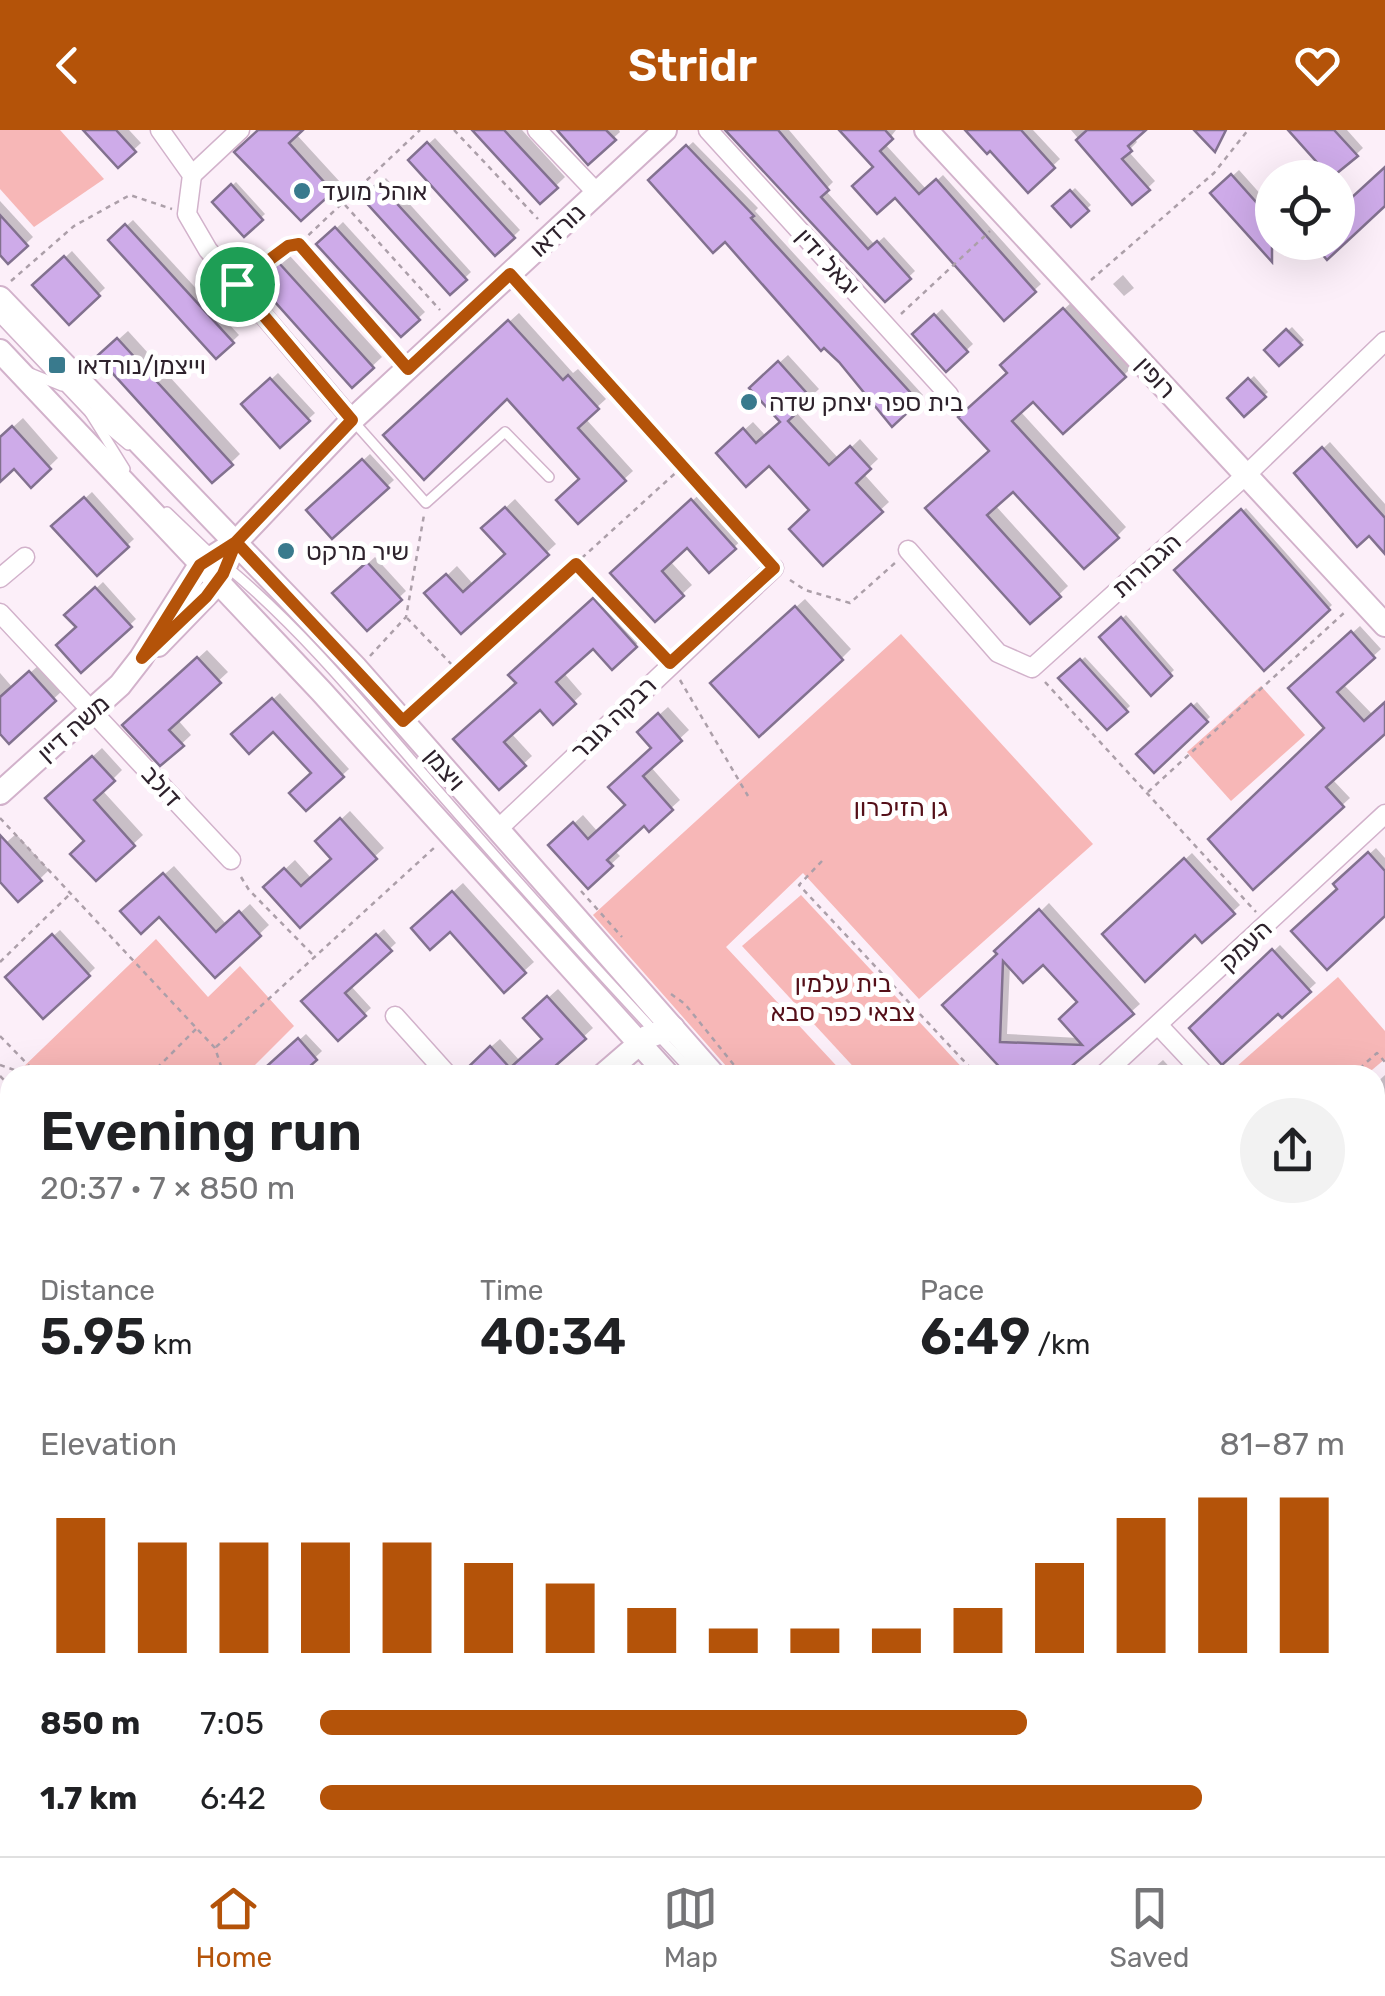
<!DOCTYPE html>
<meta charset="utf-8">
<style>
:root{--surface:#fff;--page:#f2f2f2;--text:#202124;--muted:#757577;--line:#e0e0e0;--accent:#b45309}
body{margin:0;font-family:Rubik,"Noto Sans Hebrew",sans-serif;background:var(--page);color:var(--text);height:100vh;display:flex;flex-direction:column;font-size:38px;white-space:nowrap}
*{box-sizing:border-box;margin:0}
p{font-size:32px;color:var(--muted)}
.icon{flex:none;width:55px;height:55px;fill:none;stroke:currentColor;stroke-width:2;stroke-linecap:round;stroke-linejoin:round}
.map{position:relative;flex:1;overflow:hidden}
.side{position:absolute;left:0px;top:935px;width:1385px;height:792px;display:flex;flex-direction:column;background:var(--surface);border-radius:30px 30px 0 0;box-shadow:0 10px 40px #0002}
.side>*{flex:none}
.controls{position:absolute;left:1255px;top:30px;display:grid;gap:20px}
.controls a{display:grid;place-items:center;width:100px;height:100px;border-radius:50%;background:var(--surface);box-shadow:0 10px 40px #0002;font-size:50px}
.pin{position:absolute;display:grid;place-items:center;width:85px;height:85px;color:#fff;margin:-42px;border:5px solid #fff;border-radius:50%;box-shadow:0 2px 10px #0007}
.round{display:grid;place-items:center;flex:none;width:105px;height:105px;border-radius:52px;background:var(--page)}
.summary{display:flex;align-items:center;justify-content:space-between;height:170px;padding:0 40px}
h1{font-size:55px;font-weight:600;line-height:75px}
.figures{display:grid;grid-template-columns:repeat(3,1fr);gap:15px;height:170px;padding:10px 40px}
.figures div{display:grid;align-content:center}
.figures b{font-size:50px;font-weight:600}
.figures small{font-size:28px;font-weight:400}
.figures p{font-size:28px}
.chart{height:280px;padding:20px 40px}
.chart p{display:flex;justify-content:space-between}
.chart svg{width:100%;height:180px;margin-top:10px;stroke:var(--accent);stroke-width:6}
ul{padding:0 40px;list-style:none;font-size:32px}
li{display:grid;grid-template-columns:160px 120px 1fr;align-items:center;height:75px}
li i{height:25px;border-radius:12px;background:var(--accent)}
header{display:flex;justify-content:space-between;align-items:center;height:130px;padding:0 40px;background:var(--accent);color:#fff;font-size:45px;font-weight:600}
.tab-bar{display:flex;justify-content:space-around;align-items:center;height:140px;border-top:2px solid var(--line);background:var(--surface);font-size:28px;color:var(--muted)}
.tab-bar a{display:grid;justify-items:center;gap:5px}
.tab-bar .selected{color:var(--accent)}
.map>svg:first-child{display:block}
.green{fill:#f7b7b7}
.shadow{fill:#0003;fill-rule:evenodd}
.building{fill:#ceabe9;stroke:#82718f;stroke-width:2.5;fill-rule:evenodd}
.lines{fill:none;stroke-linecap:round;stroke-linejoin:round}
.lane-casing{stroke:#d2b2cb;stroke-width:12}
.street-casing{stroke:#d2b2cb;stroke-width:21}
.secondary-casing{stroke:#d2b2cb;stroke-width:26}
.path{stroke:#ac9fa9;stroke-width:2.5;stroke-dasharray:5 5;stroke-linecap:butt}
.lane{stroke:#fff;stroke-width:9}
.street{stroke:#fff;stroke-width:18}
.secondary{stroke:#fff;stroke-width:22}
.route-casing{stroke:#fff;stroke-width:20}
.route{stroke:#b45309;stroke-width:12}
.poi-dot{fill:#397a8d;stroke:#fff;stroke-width:4}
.labels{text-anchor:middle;stroke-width:10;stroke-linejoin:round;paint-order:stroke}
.poi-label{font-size:25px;fill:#2e222c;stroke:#fff;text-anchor:start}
.street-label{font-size:25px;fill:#2e222c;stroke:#fff}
.park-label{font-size:25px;fill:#540f18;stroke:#fff}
</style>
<header><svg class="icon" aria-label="back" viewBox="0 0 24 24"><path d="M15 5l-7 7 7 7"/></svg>Stridr<svg class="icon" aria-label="heart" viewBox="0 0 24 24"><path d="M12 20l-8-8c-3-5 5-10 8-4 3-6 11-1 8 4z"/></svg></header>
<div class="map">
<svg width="1385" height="1726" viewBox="0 0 1385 1726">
<rect width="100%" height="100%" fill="#fceff9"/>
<g class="green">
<path d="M0 0H60L104 49 34 97 0 59Z"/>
<path d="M901 504 1093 714 919 869 803 743 726 817 845 945H734L593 785Z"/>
<path d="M1261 556 1305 605 1231 671 1187 622Z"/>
<path d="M801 765 969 945H861L742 816Z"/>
<path d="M156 809 208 867 240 836 294 896 249 941 252 945H15Z"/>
<path d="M1338 847 1385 901V929L1366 945H1227Z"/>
<path d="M1375 1388 1385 1398V1494L1375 1483Z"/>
</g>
<g class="shadow">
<path d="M87 0H129L141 13 118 34Z"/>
<path d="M262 0H300L296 4 340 52 301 88Z"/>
<path d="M476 0H522L565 47 540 71Z"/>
<path d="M560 0H619L620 2 588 31Z"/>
<path d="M728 0H789L833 52 825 60 875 115 884 107 915 141 885 169Z"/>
<path d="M843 0H896L885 14 927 60 943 45 1041 154 1004 188Z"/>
<path d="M969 0H1033L1060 29 1028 59 990 17Z"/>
<path d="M1071 0H1142L1134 8 1137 12 1128 21 1155 51 1133 72Z"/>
<path d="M1291 0H1347L1363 18 1333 46Z"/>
<path d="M435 8 520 100 496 123 411 30Z"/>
<path d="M693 12 758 78 755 81 923 265 893 293 840 230 725 109 651 50Z"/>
<path d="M1239 40 1272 77V112H1275L1266 121 1214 63Z"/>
<path d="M386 48 471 142 450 162 365 68Z"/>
<path d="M236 52 265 84 244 103 215 72Z"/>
<path d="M1075 58 1091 75 1071 93 1056 76Z"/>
<path d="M0 71 33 107 8 131 0 122Z"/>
<path d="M133 90 239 205 217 226 111 110Z"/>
<path d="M343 92 425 182 401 204 320 114Z"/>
<path d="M72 121 105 158 69 191 36 155Z"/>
<path d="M290 126 382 227 353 254 261 153Z"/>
<path d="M1123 145 1134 158 1124 166 1113 154Z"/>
<path d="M1073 171 1133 236 1124 245 1034 268 1020 281 1126 397 1117 406 1014 358 995 375 1068 456 1031 491 929 378 992 321 1013 226Z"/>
<path d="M942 179 973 214 946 239 915 204Z"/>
<path d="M519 183 573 243 578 239 606 269 585 288 633 341 578 391 582 348 507 265 395 296Z"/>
<path d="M1292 197 1304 210 1279 233 1267 220Z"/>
<path d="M128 201 240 324 213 350 100 226Z"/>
<path d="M788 225 819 259 795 281 839 329 860 309 878 329 863 343 889 372 823 433 812 380 769 332 719 323 753 292 766 306 783 291 752 258Z"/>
<path d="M278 243 315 283 280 315 244 275Z"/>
<path d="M1254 246 1268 262 1244 284 1230 268Z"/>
<path d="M23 288 58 328 31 354 14 336 0 349V309Z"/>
<path d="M1330 312 1385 374V420L1369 403 1297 343Z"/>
<path d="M370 324 394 350 333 406 309 380Z"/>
<path d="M92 362 134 409 97 443 55 396Z"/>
<path d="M702 362 744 408 709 440 687 415 670 431 692 455 655 489 622 434Z"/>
<path d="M515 369 556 414 461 500 428 464 457 436 473 454 508 423 484 398Z"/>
<path d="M1246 378 1332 475 1264 538 1177 441Z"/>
<path d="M375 427 406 461 367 497 336 463Z"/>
<path d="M103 452 136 489 81 540 79 497 68 485Z"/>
<path d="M603 462 644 507 612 537 593 515 563 542 582 564 553 591 540 577 511 603 532 626 499 656 457 610 519 553 520 537Z"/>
<path d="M805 469 851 519 842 528 722 544Z"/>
<path d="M1126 485 1174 540 1151 562 1102 507Z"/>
<path d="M1360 496 1381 519 1343 554 1373 585 1385 574V604L1332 649 1350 668 1253 756 1327 598 1291 558Z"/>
<path d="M207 520 228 542 177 589 191 605 161 633 134 586Z"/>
<path d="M1085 527 1130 576 1108 597 1061 548Z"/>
<path d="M39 535 62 561 9 610 0 600V543L13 558Z"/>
<path d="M280 563 349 639 306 678 314 643 273 598 235 604Z"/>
<path d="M1197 572 1210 587 1154 640 1140 624Z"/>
<path d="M668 577 689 600 650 636 680 670 649 698 644 693 614 720 620 726 588 755 551 715 583 685 598 702 628 675 654 618 640 602Z"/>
<path d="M102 618 122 640 102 660 143 705 96 748 87 711 57 659Z"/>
<path d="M350 681 384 718 300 795 266 757 295 730 312 749 334 729 318 711Z"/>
<path d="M16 704 49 740 19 769 0 752V718Z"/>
<path d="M1376 718 1385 728V783L1336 754Z"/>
<path d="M1192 723 1240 775 1203 809 1196 802 1105 804Z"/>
<path d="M174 736 227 795 250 774 269 795 215 845 160 784 133 772Z"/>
<path d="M463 753 534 832 504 859 450 799 423 789Z"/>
<path d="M1049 773 1140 874 1059 945H1010L946 875ZM1044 831 1080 872 1078 908 1007 904 1010 834Z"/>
<path d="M384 799 396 813 350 855 371 878 338 908 304 871Z"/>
<path d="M60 800 95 838 43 886 8 847Z"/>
<path d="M1280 815 1316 853 1282 884 1247 846Z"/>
<path d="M558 859 593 898 542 945H474L477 929 500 909 520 931 545 909 526 888Z"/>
<path d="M306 904 322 921 300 942 303 945H266L264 942Z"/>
<path d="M1163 930 1177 945H1146Z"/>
<path d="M1385 945V1001L1375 1010V954Z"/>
<path d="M0 1003 5 1009 10 1004V1050L0 1059Z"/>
<path d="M1385 1056V1106L1375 1095V1065Z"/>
<path d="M10 1096V1150L0 1141V1105Z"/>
<path d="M1375 1284 1385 1295V1371L1375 1361Z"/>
<path d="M10 1356V1455L7 1458 0 1450V1365Z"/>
<path d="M10 1529V1558L5 1563 10 1569V1632L0 1620V1538Z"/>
<path d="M1379 1559 1385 1565 1384 1626 1375 1617V1563Z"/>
<path d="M0 1687 10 1698V1718H27L35 1726H0Z"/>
<path d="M87 1718H156L163 1726H95Z"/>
<path d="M204 1718H255L245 1726H212Z"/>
<path d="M337 1718H433L440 1726H345Z"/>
<path d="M459 1718H535L543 1726H467Z"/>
<path d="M623 1718 631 1726H614Z"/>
<path d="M654 1718H711L701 1726H662Z"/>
<path d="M866 1718H893L901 1726H857Z"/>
<path d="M956 1718H1004L996 1726H964Z"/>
<path d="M1093 1718H1135L1142 1726H1101Z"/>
<path d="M1218 1718H1262L1270 1726H1226Z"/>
<path d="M1285 1718H1318L1309 1726H1293Z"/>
</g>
<g class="building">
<path d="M83 0H116L136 22 118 38Z"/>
<path d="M258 0H303L289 13 333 62 301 91 234 22Z"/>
<path d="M472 0H504L558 58 540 74Z"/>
<path d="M557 0H606L616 10 588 35Z"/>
<path d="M725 0H778L829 60 821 67 868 119 877 111 911 149 885 172Z"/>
<path d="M839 0H885L893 9 880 21 919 64 936 49 1036 162 1004 191 895 68 877 84 852 56 873 37Z"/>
<path d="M965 0H1021L1055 38 1028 63 990 21 987 24Z"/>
<path d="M1087 0H1146L1128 16 1132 21 1122 29 1150 60 1132 75 1076 10Z"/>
<path d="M1194 0H1226L1215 22Z"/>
<path d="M1288 0H1334L1358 26 1331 48Z"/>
<path d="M427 12 515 108 495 126 408 30Z"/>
<path d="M686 15 754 86 751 88 919 272 892 297 839 232 824 218 821 221 725 112 713 123 648 50Z"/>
<path d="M1385 37V76L1327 130 1312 112H1338V80Z"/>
<path d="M1231 44 1272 90V132L1210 63Z"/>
<path d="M378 53 467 150 450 165 362 68Z"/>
<path d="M231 54 263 90 244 107 212 72Z"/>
<path d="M1070 60 1089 81 1071 97 1052 76Z"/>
<path d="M0 85 28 116 8 134 0 125Z"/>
<path d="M125 94 234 213 216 229 108 110Z"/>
<path d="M335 97 420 190 401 207 316 114Z"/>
<path d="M64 126 100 166 69 195 32 155Z"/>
<path d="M279 133 374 238 352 258 258 153Z"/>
<path d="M1063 178 1126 247 1063 304 1033 272 1012 291 1119 408 1084 439 1013 362 987 385 1061 467 1030 494 925 378 989 321 958 287 1007 243 1000 235Z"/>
<path d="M934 184 968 222 946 242 912 204Z"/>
<path d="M508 190 563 250 568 245 599 279 578 298 626 351 578 394 556 370 579 349 507 269 424 350 383 305Z"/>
<path d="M1286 199 1302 215 1279 236 1264 220Z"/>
<path d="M117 208 233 335 212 353 97 226Z"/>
<path d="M778 231 812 269 788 291 829 335 850 316 871 339 856 353 883 382 823 436 789 399 809 380 769 336 746 357 716 323 743 298 756 313 780 292 749 258Z"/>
<path d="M270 248 310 291 280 318 241 274Z"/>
<path d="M1248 248 1266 267 1244 287 1227 268Z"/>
<path d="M12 296 51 339 31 358 14 339 0 352V307Z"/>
<path d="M1322 317 1385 388V424L1369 406 1357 417 1294 343Z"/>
<path d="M362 329 389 358 332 409 306 380Z"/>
<path d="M84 367 129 417 97 446 51 396Z"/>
<path d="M691 369 736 419 709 443 687 418 662 441 684 466 655 492 610 443Z"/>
<path d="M505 377 549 425 461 504 424 463 446 444 463 462 505 424 481 398Z"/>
<path d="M1241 379 1330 480 1264 541 1174 440Z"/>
<path d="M367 432 402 470 367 501 332 463Z"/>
<path d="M95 457 132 497 81 543 56 515 76 497 64 485Z"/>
<path d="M593 468 637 517 612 540 593 519 556 552 576 574 553 595 540 580 504 612 526 636 499 660 453 609 516 553 508 545Z"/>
<path d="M795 476 843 530 759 607 710 553Z"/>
<path d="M1121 487 1172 546 1151 566 1099 507Z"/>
<path d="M1351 501 1375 528 1337 562 1364 591 1385 572V604L1326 657 1344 677 1253 760 1208 709 1324 598 1288 558Z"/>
<path d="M197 527 221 553 169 600 184 616 160 636 122 595Z"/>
<path d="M1080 529 1128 582 1107 600 1058 548Z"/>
<path d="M29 541 56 571 9 614 0 604V567Z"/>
<path d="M272 568 344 647 306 681 289 663 311 643 273 602 249 624 231 604Z"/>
<path d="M1191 574 1208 592 1154 643 1136 624Z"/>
<path d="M658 583 682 611 643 646 673 680 649 702 644 696 607 730 613 736 588 759 548 715 573 692 588 709 625 675 608 657 651 618 637 602Z"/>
<path d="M92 626 115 651 94 670 135 716 96 751 70 724 84 711 45 668Z"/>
<path d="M340 688 377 729 300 798 263 757 284 738 301 756 331 729 315 711Z"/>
<path d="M0 705 42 751 18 772 0 752Z"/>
<path d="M1368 722 1385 741V786L1327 840 1291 801 1337 759 1333 754Z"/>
<path d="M1184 728 1235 784 1202 813 1195 805 1145 852 1102 804Z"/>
<path d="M163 743 216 802 239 781 261 806 215 848 159 787 141 804 120 781Z"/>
<path d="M452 761 526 843 504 863 450 802 430 820 411 798Z"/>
<path d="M1039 779 1134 884 1061 945H1007L942 875 997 824 994 821ZM1003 831 1023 853 1043 835 1077 872 1059 889 1082 915 1000 912Z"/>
<path d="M52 804 90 846 43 889 5 847Z"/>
<path d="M376 804 392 821 345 863 366 886 338 911 301 871Z"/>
<path d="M1272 819 1311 862 1282 888 1278 884 1222 935 1189 898Z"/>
<path d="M547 866 586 909 545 945H460L490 916 510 938 542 909 523 888Z"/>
<path d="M298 908 317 930 300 945H257Z"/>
</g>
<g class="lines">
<g class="lane-casing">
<g id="lane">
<path d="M0 188 90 283 128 315"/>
<path d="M30 243 62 256"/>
<path d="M90 283 125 339"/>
<path d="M354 292 426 373 505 302 549 347"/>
<path d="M167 382 214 427"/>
<path d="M226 436C307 503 376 590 445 669 527 763 610 854 695 945"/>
<path d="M1375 1508 1384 1517"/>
</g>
</g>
<g class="street-casing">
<g id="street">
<path d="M160 0 192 45 187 84 208 120 352 290"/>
<path d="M537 0 597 63"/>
<path d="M708 0 949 265"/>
<path d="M192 45 240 0"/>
<path d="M908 420 998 523 1032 538 1246 345 1385 211"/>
<path d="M0 448 25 427"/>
<path d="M0 483 231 730"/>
<path d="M497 700 774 438"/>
<path d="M395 886 448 945"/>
<path d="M1159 896 1205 945"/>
<path d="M1103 945 1385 684"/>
<path d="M0 1083 10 1074"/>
<path d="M1375 1131 1385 1142"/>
<path d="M1375 1251 1385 1261"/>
<path d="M0 1285 10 1296"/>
<path d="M0 1664 10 1676"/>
<path d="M49 1718 57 1726"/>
<path d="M926 1718 934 1726"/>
</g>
</g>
<g class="secondary-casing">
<g id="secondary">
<path d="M926 0 1385 495"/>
<path d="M0 168 356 538 714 945"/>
<path d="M0 221 321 561 668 945"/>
<path d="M158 515 217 454 236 412"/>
<path d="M0 663 120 555 141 528 200 435 236 412 352 290 665 0"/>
<path d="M603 945 647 907 673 898"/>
<path d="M1375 1185 1385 1175"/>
<path d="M0 1500 10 1490"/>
<path d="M1375 1661 1385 1671"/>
<path d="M1375 1711 1385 1722"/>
<path d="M301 1718 309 1726"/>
<path d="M805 1726 814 1718"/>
</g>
</g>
<g class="path">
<path d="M454 0 538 89"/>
<path d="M345 75 440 180"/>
<path d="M300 115 393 223"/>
<path d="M251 143 288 116 299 114 420 0"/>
<path d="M1091 150 1214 43 1248 0"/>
<path d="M11 151 74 96 130 65 172 79"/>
<path d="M524 159 762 425"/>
<path d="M901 184 990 101"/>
<path d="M577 435 661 523"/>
<path d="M790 450 805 460 850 473 896 432"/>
<path d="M407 488 457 540"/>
<path d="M370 526 406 487 424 385"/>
<path d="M680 550 748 666"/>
<path d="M1045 552 1256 782"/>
<path d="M419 576 682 337"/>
<path d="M1148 662 1345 482"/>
<path d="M0 688 215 918 224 945"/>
<path d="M822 731 799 755 977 945"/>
<path d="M241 747 249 760 313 825"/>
<path d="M581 761 622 807"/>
<path d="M0 832 70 764"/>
<path d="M671 864 685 874 742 945"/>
<path d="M0 906 38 945"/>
<path d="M216 917 435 717"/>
<path d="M0 935 29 945"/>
<path d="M150 945 196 899"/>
<path d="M1352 945 1377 923 1385 932"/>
<path d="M0 946 10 956"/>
<path d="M1375 1403 1385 1413"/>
<path d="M547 1718 555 1726"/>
<path d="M1138 1718 1146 1726"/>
</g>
<use href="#lane" class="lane"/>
<use href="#street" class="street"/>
<use href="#secondary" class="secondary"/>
</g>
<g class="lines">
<g class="route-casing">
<path id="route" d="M237 154 352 290 236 412 223 444 206 467 142 528 200 435 236 412 403 591 576 434 670 533 774 438 510 144 408 239 299 114 288 116 237 154"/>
</g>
<use href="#route" class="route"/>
</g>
<g class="poi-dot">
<circle cx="302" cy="61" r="10"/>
<rect x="47" y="225" width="20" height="20" rx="5"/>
<circle cx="749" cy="272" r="10"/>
<circle cx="286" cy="421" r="10"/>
</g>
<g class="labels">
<g class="poi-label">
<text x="322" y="70">אוהל מועד</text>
<text x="77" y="244">וייצמן/נורדאו</text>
<text x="769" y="281">בית ספר יצחק שדה</text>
<text x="306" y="430">שיר מרקט</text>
</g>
<g class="street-label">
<text transform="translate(557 100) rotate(-43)" y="9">נורדאו</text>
<text transform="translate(828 132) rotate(48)" y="9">יגאל ידין</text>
<text transform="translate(1156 247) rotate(47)" y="9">רופין</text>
<text transform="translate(1146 435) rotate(-42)" y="9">הגבורות</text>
<text transform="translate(613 588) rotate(-44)" y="9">רבקה גובר</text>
<text transform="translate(73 598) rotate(-42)" y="9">משה דיין</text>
<text transform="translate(445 639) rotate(49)" y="9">ויצמן</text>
<text transform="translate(162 656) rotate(48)" y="9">דולב</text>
<text transform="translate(1245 815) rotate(-43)" y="9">העמק</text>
</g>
<g class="park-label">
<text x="901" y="686">גן הזיכרון</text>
<text x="843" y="862">בית עלמין<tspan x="843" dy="29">צבאי כפר סבא</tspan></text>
</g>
</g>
</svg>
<div class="controls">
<a><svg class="icon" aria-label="locate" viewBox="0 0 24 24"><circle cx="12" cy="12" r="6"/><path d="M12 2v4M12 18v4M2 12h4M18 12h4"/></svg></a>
</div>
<div class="pin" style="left:237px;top:154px;background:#1e9e55"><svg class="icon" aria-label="arrive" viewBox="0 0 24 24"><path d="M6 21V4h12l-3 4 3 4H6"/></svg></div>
<section class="side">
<div class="summary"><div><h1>Evening run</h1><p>20:37 · 7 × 850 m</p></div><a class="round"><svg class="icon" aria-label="share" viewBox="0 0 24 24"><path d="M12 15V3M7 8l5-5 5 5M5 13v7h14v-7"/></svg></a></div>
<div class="figures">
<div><p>Distance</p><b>5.95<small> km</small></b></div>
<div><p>Time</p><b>40:34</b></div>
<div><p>Pace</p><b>6:49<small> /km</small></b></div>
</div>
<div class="chart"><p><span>Elevation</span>81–87 m</p>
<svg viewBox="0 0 160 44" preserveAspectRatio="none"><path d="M5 44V11M15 44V17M25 44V17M35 44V17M45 44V17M55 44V22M65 44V27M75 44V33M85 44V38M95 44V38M105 44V38M115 44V33M125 44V22M135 44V11M145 44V6M155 44V6"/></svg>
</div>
<ul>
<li><b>850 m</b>7:05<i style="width:69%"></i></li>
<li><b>1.7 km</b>6:42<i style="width:86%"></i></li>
</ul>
</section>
</div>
<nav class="tab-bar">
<a class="selected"><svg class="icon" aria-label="home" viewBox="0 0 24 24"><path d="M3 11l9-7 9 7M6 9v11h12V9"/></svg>Home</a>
<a><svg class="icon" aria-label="map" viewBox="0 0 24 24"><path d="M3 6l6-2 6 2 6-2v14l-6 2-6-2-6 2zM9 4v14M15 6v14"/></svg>Map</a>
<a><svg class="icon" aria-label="saved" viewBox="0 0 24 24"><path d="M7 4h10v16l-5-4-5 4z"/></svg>Saved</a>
</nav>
